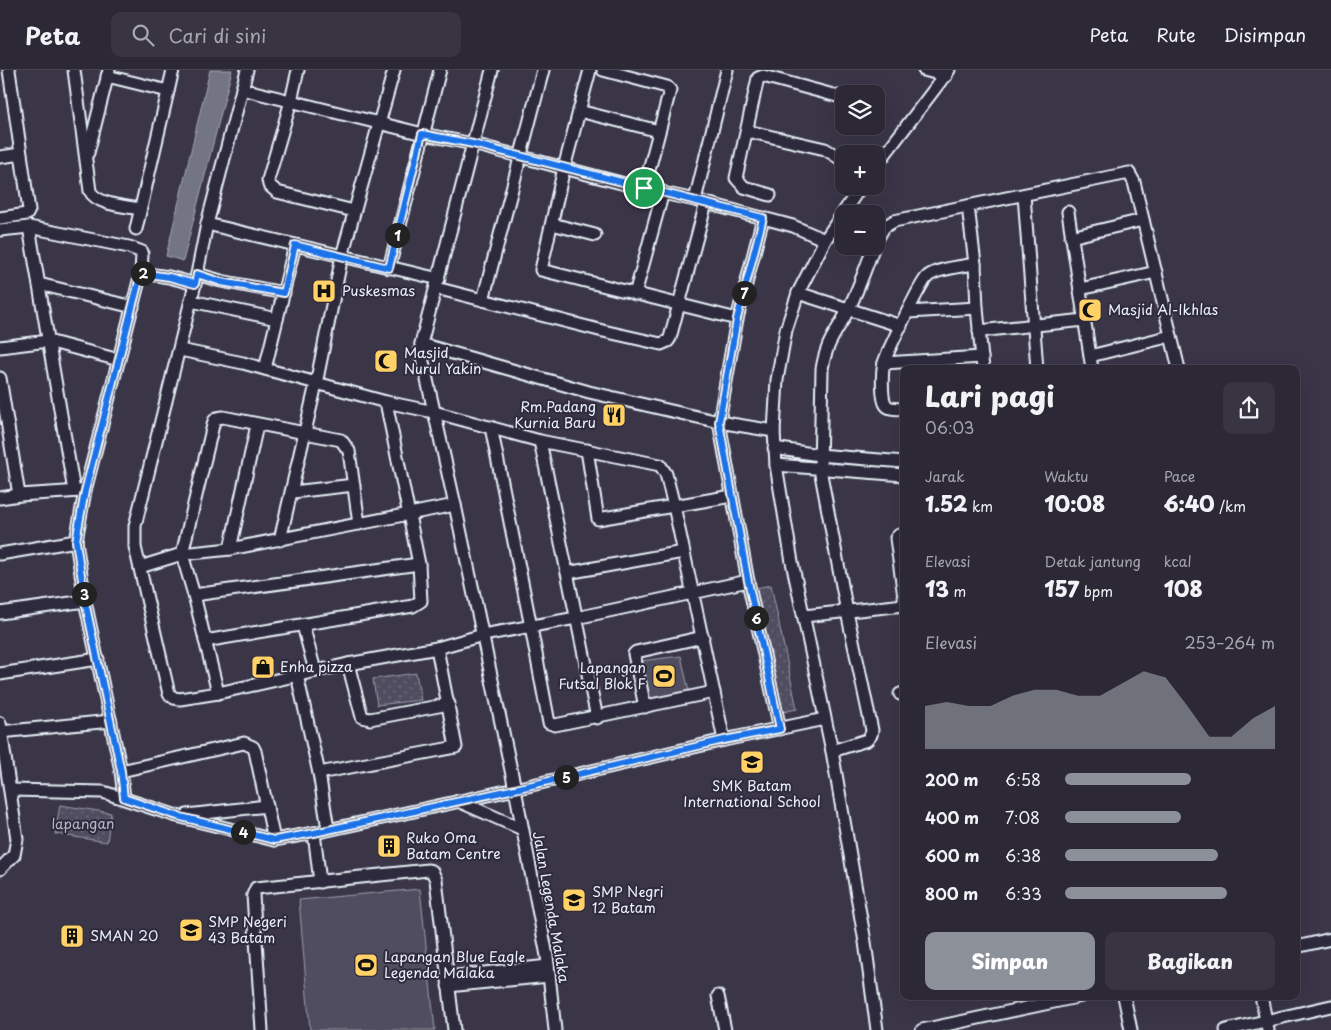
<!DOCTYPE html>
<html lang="id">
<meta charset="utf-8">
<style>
:root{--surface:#2c2836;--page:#383442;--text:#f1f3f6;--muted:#a6a6ad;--line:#484451;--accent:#8c9099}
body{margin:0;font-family:"Playpen Sans",sans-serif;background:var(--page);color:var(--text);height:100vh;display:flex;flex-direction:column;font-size:19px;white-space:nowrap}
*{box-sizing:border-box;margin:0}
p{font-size:16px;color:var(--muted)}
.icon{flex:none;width:28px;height:28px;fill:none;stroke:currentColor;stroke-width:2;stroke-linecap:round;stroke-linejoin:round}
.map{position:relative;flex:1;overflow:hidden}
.drawer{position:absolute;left:900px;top:295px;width:400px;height:635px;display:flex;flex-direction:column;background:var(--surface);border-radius:10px;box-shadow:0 5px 20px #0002,0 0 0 1px var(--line)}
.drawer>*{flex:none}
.controls{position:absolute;left:835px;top:15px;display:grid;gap:10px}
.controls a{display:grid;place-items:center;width:50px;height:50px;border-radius:10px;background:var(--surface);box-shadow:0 5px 20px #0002,0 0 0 1px var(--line);font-size:25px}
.pin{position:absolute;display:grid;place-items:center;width:42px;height:42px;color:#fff;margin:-21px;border:2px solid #fff;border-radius:50%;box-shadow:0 1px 5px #0007}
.km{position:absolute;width:25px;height:25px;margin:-12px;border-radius:50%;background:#222;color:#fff;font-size:14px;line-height:25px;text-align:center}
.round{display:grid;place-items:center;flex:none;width:52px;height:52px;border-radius:10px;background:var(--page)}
.head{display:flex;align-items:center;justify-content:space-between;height:85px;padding:0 25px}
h1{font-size:28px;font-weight:800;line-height:38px}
.stats{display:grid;grid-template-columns:repeat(3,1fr);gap:8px;height:85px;padding:5px 25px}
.stats div{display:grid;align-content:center}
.stats b{font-size:21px;font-weight:800}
.stats small{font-size:14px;font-weight:400}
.stats p{font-size:14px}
.chart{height:140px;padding:10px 25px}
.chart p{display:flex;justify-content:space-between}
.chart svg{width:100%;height:90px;margin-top:5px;fill:var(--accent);opacity:.7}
.primary-button{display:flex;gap:10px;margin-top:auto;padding:10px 25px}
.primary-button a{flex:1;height:58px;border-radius:10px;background:var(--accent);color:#fff;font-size:20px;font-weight:800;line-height:58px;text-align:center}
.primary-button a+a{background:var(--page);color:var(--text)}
ul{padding:0 25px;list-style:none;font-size:16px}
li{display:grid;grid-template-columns:80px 60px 1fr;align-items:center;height:38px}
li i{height:12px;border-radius:6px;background:var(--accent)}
header{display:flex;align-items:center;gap:30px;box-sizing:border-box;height:70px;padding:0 25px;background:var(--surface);border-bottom:1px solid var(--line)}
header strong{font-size:24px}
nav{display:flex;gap:28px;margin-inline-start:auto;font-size:18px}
.search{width:350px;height:45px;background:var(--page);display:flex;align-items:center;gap:12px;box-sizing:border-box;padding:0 18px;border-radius:10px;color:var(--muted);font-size:19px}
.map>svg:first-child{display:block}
.grass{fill:url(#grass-dots);stroke:#9ca0ac}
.pitch{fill:#504e5f;stroke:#9ca0ac}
.water{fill:#737482;stroke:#a2a6b1}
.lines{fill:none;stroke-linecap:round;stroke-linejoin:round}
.street-casing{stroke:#e8f1f8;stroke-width:15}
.street{stroke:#2f2a3d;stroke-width:11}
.route-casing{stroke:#fff;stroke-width:10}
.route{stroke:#1a73e8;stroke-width:6}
.labels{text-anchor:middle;stroke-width:4;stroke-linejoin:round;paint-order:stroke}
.poi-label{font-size:14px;fill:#e8f1f8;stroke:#2f2a3d;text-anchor:start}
.park-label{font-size:14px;fill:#b3b8c2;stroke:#2f2a3d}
.street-label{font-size:14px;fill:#e8f1f8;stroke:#2f2a3d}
</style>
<header>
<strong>Peta</strong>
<div class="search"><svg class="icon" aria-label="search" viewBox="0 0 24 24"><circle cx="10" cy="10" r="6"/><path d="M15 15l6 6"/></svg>Cari di sini</div>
<nav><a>Peta</a><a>Rute</a><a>Disimpan</a></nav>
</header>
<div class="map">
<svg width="1331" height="960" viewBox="0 0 1331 960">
<defs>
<pattern id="grass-dots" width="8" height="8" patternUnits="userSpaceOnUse" patternTransform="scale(1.25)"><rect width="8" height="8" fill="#504e5f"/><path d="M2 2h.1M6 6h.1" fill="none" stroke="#696877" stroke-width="1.8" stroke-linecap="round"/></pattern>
</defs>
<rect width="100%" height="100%" fill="#3a3648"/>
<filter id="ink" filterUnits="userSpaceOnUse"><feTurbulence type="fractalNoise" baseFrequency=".02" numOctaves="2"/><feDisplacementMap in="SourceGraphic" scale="10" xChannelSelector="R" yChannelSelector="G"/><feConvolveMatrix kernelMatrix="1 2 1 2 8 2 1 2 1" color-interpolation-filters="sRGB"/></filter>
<g filter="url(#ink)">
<g class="grass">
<path d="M771 515 797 639 783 642 756 518Z"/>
<path d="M416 603 421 630 377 635 373 609Z"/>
<path d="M60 735 111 743 107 772 55 764Z"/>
</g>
<g class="pitch">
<path d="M681 586 689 622 649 628 640 591Z"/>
<path d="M420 819 435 960H310L299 830Z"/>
</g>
<path class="water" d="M210 0H232L183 191 166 186Z"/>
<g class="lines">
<g class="street-casing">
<g id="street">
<path d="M74 0 90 121C97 135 125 136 140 139"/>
<path d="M247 0 207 154 195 214 135 456V477L169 624 174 628 180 629 218 623 348 594 437 578 483 565 576 548 748 511"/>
<path d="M298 0 291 31 268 110 269 115 277 122 354 141"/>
<path d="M492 0 421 274V283L455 435 515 719 547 886 555 960"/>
<path d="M590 0 564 98 541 200 737 249"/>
<path d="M603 0 667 17 670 20 644 119"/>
<path d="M924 0 946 6"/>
<path d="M107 6 168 21"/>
<path d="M242 19 423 64 473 74 644 119 695 130 793 156 825 170"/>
<path d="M579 41 659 61"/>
<path d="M747 61 825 79 844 91"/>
<path d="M88 83 109 0"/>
<path d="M0 87 21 84"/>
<path d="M876 96 949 0"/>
<path d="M861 116 825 170 798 223 786 260 777 310 774 361 776 395 792 492 832 681 865 872 877 960"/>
<path d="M770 125 744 117 736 108 758 8 763 6 837 26"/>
<path d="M1024 125 1037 299"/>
<path d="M695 130 727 0"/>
<path d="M968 136 975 194 977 238 983 299"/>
<path d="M1068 142 1092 299"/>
<path d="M0 148 27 144 29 140 9 0"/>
<path d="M763 148 737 249 719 352 748 511 780 659"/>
<path d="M207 154 439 209"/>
<path d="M552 154 595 165"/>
<path d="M29 157 74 421"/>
<path d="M136 159 173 0"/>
<path d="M0 160 29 157 129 177 142 182V184L141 203 85 421 76 471 85 531 121 701 124 728"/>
<path d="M1071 167 1143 150"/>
<path d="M876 171 884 157 894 151 1129 103 1134 112 1179 299"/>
<path d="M389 198 440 0"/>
<path d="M141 203 169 207 195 214"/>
<path d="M197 204 221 211 284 223"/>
<path d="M39 214 133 237"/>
<path d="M436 218 603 261 661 274 668 271 670 268 706 133"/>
<path d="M1080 219 1156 202"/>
<path d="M798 223 901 256"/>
<path d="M635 224 663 122"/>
<path d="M483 230 543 0"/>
<path d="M191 231 277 249"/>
<path d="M908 242 977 238"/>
<path d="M979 261 1085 250"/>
<path d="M421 274 589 322 719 352 774 361"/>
<path d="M0 277 48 271 119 290"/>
<path d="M180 280 243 293 386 332 434 342 540 371 660 395 666 404 674 436 724 670"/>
<path d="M1090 286 1171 266"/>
<path d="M884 293 982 287"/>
<path d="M265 299 295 175"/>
<path d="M0 308 19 425"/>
<path d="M904 339C898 338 890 340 886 335 881 329 882 300 884 293 887 282 920 214 927 207 935 199 964 196 975 194"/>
<path d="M491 357 531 557 549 653 555 655 714 622"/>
<path d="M540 371 597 648"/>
<path d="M774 378 819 385 904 392"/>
<path d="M587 380 598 449 732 426"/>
<path d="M776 395 904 405"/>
<path d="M293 422 354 415"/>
<path d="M0 428 19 425 81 421"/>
<path d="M904 464 899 465 896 468 904 527"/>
<path d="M280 470 316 314 342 186 394 0"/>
<path d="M230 479 257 355"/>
<path d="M0 484 76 471"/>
<path d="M140 497 182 484 230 479 455 435"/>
<path d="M567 503 683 482"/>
<path d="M194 525 419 494"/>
<path d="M0 543 85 531"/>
<path d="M804 546 904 535"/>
<path d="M303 555 315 601"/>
<path d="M205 571 413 536 421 531 419 494 386 332"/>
<path d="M348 594 362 647 370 649 449 634"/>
<path d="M0 604 98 589"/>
<path d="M297 605 319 703 328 759"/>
<path d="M218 623 194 525 182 484 214 351 217 348 223 347 341 370 349 381 359 454"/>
<path d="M900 624 904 623"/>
<path d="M645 637 634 584 636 582 703 567"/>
<path d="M0 653 17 769 14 785 0 799"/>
<path d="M0 662 111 651"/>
<path d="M832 681 867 670 871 665 872 660 847 542 820 399 822 299C827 269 837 263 849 238 859 218 866 197 874 176"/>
<path d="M121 701 244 673 253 677 255 681 274 770"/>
<path d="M319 703 456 677 437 578"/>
<path d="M10 720 103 722 177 746 274 770 314 763 515 719 724 670 825 649"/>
<path d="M458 731 522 759"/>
<path d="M187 745 267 736"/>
<path d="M314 763 320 812"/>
<path d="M1296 877 1331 869"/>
<path d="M447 907 548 896"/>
<path d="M448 916 549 906"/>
<path d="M718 926 725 960"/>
<path d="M1124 926 1131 960"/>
<path d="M1261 926 1268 960"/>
<path d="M262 960 253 825 256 818 428 800 432 801 436 810 454 960"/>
<path d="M922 960 1082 926"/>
<path d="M1226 960 1331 936"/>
</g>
</g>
<use href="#street" class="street"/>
</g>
</g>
<g class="lines" filter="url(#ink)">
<g class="route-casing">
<path id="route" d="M422 64 473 74 763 148 737 249 719 352 748 511 780 659 724 670 515 719 314 763 274 770 177 746 124 728 121 701 85 531 76 471 85 421 141 203 169 207 195 214 197 204 221 212 284 223 295 175 389 198Z"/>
</g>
<use href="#route" class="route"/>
</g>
<defs>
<g id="hospital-square" transform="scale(1.25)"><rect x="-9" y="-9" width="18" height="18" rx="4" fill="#ffd166" stroke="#2f2a3d"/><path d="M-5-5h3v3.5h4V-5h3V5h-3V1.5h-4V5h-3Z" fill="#111"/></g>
<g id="mosque-square" transform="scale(1.25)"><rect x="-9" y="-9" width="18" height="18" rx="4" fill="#ffd166" stroke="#2f2a3d"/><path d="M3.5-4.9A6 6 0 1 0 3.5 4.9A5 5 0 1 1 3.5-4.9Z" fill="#111"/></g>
<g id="restaurant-square" transform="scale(1.25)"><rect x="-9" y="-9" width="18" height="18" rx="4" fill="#ffd166" stroke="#2f2a3d"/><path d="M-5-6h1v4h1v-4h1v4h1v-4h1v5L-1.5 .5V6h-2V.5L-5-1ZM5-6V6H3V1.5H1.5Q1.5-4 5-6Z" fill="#111"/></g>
<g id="shop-square" transform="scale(1.25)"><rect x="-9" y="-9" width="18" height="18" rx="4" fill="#ffd166" stroke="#2f2a3d"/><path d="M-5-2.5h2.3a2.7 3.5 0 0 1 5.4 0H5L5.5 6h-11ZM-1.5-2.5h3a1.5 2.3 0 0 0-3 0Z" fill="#111"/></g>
<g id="stadium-square" transform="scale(1.25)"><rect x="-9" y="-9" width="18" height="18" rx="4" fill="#ffd166" stroke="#2f2a3d"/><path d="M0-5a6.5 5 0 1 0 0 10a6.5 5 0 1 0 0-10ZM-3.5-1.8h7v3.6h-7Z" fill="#111"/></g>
<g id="school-square" transform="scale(1.25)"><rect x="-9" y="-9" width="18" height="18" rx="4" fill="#ffd166" stroke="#2f2a3d"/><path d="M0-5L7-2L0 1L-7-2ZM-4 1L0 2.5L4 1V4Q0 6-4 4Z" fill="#111"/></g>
<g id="building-square" transform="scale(1.25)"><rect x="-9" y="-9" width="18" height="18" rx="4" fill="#ffd166" stroke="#2f2a3d"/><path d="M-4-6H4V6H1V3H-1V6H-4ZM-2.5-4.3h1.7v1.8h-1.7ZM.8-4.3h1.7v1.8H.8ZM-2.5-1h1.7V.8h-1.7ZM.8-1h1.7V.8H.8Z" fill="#111"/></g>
</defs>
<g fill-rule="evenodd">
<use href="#hospital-square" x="324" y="221"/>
<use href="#mosque-square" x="1090" y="240"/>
<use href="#mosque-square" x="386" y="291"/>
<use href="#restaurant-square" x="614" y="345"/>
<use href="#shop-square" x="263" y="597"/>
<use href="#stadium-square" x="664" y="606"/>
<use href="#school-square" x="752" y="692"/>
<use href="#building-square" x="389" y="776"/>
<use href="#school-square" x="574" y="830"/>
<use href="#school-square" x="191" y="860"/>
<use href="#building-square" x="72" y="866"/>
<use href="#stadium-square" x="366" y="895"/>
</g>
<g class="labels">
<g class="poi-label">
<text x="342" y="226">Puskesmas</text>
<text x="1108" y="245">Masjid Al-Ikhlas</text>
<text x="404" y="288">Masjid<tspan x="404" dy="16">Nurul Yakin</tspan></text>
<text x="596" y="342" text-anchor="end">Rm.Padang<tspan x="596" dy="16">Kurnia Baru</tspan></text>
<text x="280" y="602">Enha pizza</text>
<text x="646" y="603" text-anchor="end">Lapangan<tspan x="646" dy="16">Futsal Blok F</tspan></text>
<text x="752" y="721" text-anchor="middle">SMK Batam<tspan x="752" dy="16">International School</tspan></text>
<text x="406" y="773">Ruko Oma<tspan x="406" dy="16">Batam Centre</tspan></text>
<text x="592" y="827">SMP Negri<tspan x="592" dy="16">12 Batam</tspan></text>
<text x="208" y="857">SMP Negeri<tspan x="208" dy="16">43 Batam</tspan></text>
<text x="90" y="871">SMAN 20</text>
<text x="384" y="892">Lapangan Blue Eagle<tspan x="384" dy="16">Legenda Malaka</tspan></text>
</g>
<g class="park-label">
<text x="83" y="759">lapangan</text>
</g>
<g class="street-label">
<text transform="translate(551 837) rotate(80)" y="5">Jalan Legenda Malaka</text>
</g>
</g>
</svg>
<div class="controls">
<a><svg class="icon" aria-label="layers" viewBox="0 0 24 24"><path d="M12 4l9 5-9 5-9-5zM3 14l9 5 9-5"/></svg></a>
<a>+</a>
<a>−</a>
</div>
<div class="pin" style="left:644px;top:118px;background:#1e9e55"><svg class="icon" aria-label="arrive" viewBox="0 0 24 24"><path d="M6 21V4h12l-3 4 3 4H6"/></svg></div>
<b class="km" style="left:397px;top:165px">1</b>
<b class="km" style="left:143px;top:203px">2</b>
<b class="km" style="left:84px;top:524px">3</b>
<b class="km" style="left:243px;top:762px">4</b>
<b class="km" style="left:566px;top:707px">5</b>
<b class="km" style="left:756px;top:548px">6</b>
<b class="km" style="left:744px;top:223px">7</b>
<section class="drawer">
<div class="head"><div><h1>Lari pagi</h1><p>06:03</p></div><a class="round"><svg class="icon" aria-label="share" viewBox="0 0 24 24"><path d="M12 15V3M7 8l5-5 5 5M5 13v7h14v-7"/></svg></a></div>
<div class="stats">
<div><p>Jarak</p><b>1.52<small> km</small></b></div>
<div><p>Waktu</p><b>10:08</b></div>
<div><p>Pace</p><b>6:40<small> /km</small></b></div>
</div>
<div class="stats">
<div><p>Elevasi</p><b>13<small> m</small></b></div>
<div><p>Detak jantung</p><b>157<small> bpm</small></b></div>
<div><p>kcal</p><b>108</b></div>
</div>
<div class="chart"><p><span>Elevasi</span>253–264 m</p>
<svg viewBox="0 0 160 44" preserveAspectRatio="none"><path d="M0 44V23L10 21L20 23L30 23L40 18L50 15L60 15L70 18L80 18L90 12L100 6L110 9L120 23L130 38L140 38L150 29L160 23V44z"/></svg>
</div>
<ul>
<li><b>200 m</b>6:58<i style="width:60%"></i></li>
<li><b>400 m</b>7:08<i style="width:55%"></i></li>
<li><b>600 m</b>6:38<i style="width:73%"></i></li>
<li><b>800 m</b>6:33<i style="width:77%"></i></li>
</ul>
<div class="primary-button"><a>Simpan</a><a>Bagikan</a></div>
</section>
</div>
